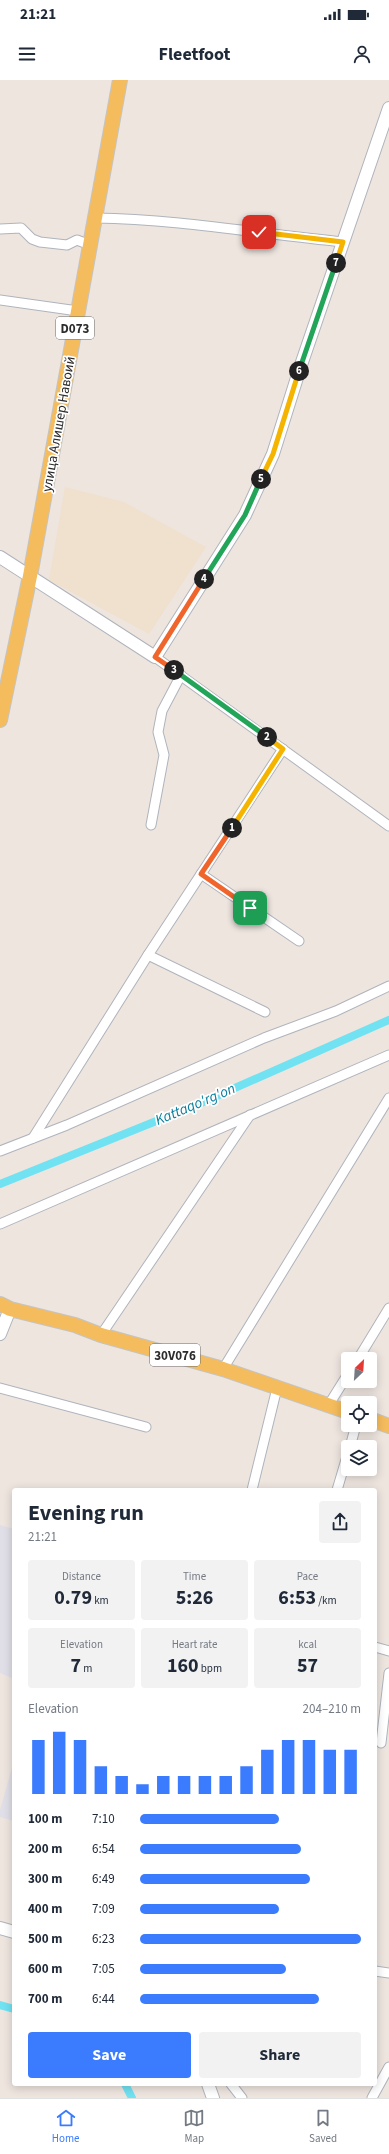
<!DOCTYPE html>
<meta charset="utf-8">
<style>
:root{--surface:#fff;--page:#f2f2f3;--text:#1f2937;--muted:#747a83;--line:#e0e1e3;--accent:#3b7cfe}
body{margin:0;font-family:"Source Sans 3",sans-serif;background:var(--page);color:var(--text);height:100vh;display:flex;flex-direction:column;font-size:15px;white-space:nowrap}
*{box-sizing:border-box;margin:0}
p{font-size:13px;color:var(--muted)}
.icon{flex:none;width:22px;height:22px;fill:none;stroke:currentColor;stroke-width:2;stroke-linecap:round;stroke-linejoin:round}
.map{position:relative;flex:1;overflow:hidden}
.drawer{position:absolute;left:12px;top:1408px;width:365px;height:598px;display:flex;flex-direction:column;background:var(--surface);border-radius:4px;box-shadow:0 2px 10px #0003}
.drawer>*{flex:none}
.needle{width:26px;rotate:25deg}
.tools{position:absolute;left:341px;top:1272px;display:grid;gap:8px}
.tools a{display:grid;place-items:center;width:36px;height:36px;border-radius:4px;background:var(--surface);box-shadow:0 2px 10px #0003;font-size:20px}
.pin{position:absolute;display:grid;place-items:center;width:34px;height:34px;color:#fff;margin:-17px;border-radius:8px;box-shadow:0 2px 6px #0006}
.km{position:absolute;width:20px;height:20px;margin:-10px;border-radius:50%;background:#222;color:#fff;font-size:11px;line-height:20px;text-align:center}
.round{display:grid;place-items:center;flex:none;width:42px;height:42px;border-radius:4px;background:var(--page)}
.headline{display:flex;align-items:center;justify-content:space-between;height:68px;padding:0 16px}
h1{font-size:22px;font-weight:700;line-height:30px}
.stats{display:grid;grid-template-columns:repeat(3,1fr);gap:6px;height:68px;padding:4px 16px}
.stats div{display:grid;align-content:center;border-radius:4px;background:var(--page);text-align:center}
.stats b{font-size:20px;font-weight:700}
.stats small{font-size:11px;font-weight:400}
.stats p{font-size:11px}
.chart{height:112px;padding:8px 16px}
.chart p{display:flex;justify-content:space-between}
.chart svg{width:100%;height:72px;margin-top:4px;stroke:var(--accent);stroke-width:6}
.action{display:flex;gap:8px;margin-top:auto;padding:8px 16px}
.action a{flex:1;height:46px;border-radius:4px;background:var(--accent);color:#fff;font-size:16px;font-weight:700;line-height:46px;text-align:center}
.action a+a{background:var(--page);color:var(--text)}
ul{padding:0 16px;list-style:none;font-size:13px}
li{display:grid;grid-template-columns:64px 48px 1fr;align-items:center;height:30px}
li i{height:10px;border-radius:5px;background:var(--accent)}
.status{display:flex;justify-content:space-between;align-items:center;height:28px;padding:0 20px;background:var(--surface);direction:ltr}
.status svg{height:11px;fill:currentColor}
header{display:flex;justify-content:space-between;align-items:center;height:52px;padding:0 16px;background:var(--surface);font-size:18px;font-weight:700}
.tabs{display:flex;justify-content:space-around;align-items:center;height:56px;border-top:1px solid var(--line);background:var(--surface);font-size:11px;color:var(--muted)}
.tabs a{display:grid;justify-items:center;gap:2px}
.tabs .current{color:var(--accent)}
.map>svg:first-child{display:block}
.industrial{fill:#e0dfe7}
.education{fill:#f0e0ce}
.lines{fill:none;stroke-linecap:round;stroke-linejoin:round}
.canal{stroke:#70e2f2;stroke-width:8}
.street-casing{stroke:#afb4bc;stroke-width:11}
.secondary-casing{stroke:#afb4bc;stroke-width:14}
.primary-casing{stroke:#c4c4c4;stroke-width:16}
.street{stroke:#fff;stroke-width:9}
.secondary{stroke:#fff;stroke-width:12}
.primary{stroke:#f5bc5d;stroke-width:14}
.split-1-casing{stroke:#fff;stroke-width:8}
.split-2-casing{stroke:#fff;stroke-width:8}
.split-3-casing{stroke:#fff;stroke-width:8}
.split-4-casing{stroke:#fff;stroke-width:8}
.split-5-casing{stroke:#fff;stroke-width:8}
.split-6-casing{stroke:#fff;stroke-width:8}
.split-7-casing{stroke:#fff;stroke-width:8}
.split-8-casing{stroke:#fff;stroke-width:8}
.split-1{stroke:#f0652b;stroke-width:5}
.split-2{stroke:#f5b400;stroke-width:5}
.split-3{stroke:#22a559;stroke-width:5}
.split-4{stroke:#f0652b;stroke-width:5}
.split-5{stroke:#22a559;stroke-width:5}
.split-6{stroke:#f5b400;stroke-width:5}
.split-7{stroke:#22a559;stroke-width:5}
.split-8{stroke:#f5b400;stroke-width:5}
.labels{text-anchor:middle;stroke-width:3.5;stroke-linejoin:round;paint-order:stroke}
.shield{fill:#fff;stroke:#6b6b6b;stroke-width:1}
.shield-label{font-size:13px;font-weight:bold;fill:#2c2c2c}
.street-label{font-size:14px;fill:#2c2c2c;stroke:#fff}
.water-label{font-size:15px;font-style:italic;fill:#0a7e9c;stroke:#fff}
</style>
<div class="status"><b>21:21</b><svg viewBox="0 0 49 12"><path d="M0 12V9h3v3zM5 12V6h3v6zM10 12V3h3v9zM15 12V0h3v12zM26 1h20v11H26zM47 4h2v5h-2z"/></svg></div>
<header><svg class="icon" aria-label="menu" viewBox="0 0 24 24"><path d="M4 6h16M4 12h16M4 18h16"/></svg>Fleetfoot<svg class="icon" aria-label="person" viewBox="0 0 24 24"><circle cx="12" cy="8" r="4"/><path d="M4 21q1-7 8-7t8 7"/></svg></header>
<div class="map">
<svg width="389" height="2018" viewBox="0 0 389 2018">
<rect width="100%" height="100%" fill="#eee5df"/>
<g class="industrial">
<path d="M0 1445 14 1449V1599L0 1593Z"/>
<path d="M14 1681V1741L0 1737V1730Z"/>
</g>
<path class="education" d="M65 407 124 422 206 467 149 554 49 500Z"/>
<g class="lines">
<g class="canal">
<path d="M0 1104 201 1023 389 940"/>
<path d="M0 1925 14 1929"/>
<path d="M125 2004 132 2018"/>
</g>
<g class="street-casing">
<g id="street">
<path d="M95 138C179 139 261 154 343 162"/>
<path d="M0 149 21 148 32 159 40 162 67 165 77 160 90 165"/>
<path d="M0 220 78 231"/>
<path d="M155 577 389 746"/>
<path d="M151 745 164 675 158 652 162 631 181 595"/>
<path d="M201 794 299 861"/>
<path d="M148 875 265 932"/>
<path d="M33 1058 148 875 283 669"/>
<path d="M0 1071 67 1045 264 958 336 931 389 906"/>
<path d="M0 1144 389 975"/>
<path d="M101 1255 250 1035"/>
<path d="M358 1279 389 1228"/>
<path d="M223 1289 389 1018"/>
<path d="M0 1308 146 1347"/>
<path d="M328 1326 348 1294"/>
<path d="M350 1367 356 1345"/>
<path d="M252 1410 277 1308"/>
<path d="M337 1410 348 1373"/>
<path d="M375 1567 389 1571"/>
<path d="M381 1663 389 1593"/>
<path d="M375 1891 389 1893"/>
<path d="M231 2004 242 2018"/>
<path d="M372 2018 389 1987"/>
</g>
</g>
<g class="secondary-casing">
<g id="secondary">
<path d="M0 477 155 577 245 435 273 374 301 285 389 28"/>
<path d="M0 1254 10 1229"/>
<path d="M0 1848 14 1852"/>
<path d="M208 2004 213 2018"/>
</g>
</g>
<g class="primary-casing">
<g id="primary">
<path d="M0 640 30 496 120 0"/>
<path d="M0 1224 10 1229 75 1245 101 1255 223 1289 348 1332"/>
<path d="M370 1339 389 1346"/>
</g>
</g>
<use href="#street" class="street"/>
<use href="#secondary" class="secondary"/>
<use href="#primary" class="primary"/>
</g>
<g class="lines">
<g class="split-1-casing">
<path id="split-1" d="M232 748 201 794 250 828"/>
</g>
<g class="split-2-casing">
<path id="split-2" d="M232 748 283 669 267 657"/>
</g>
<g class="split-3-casing">
<path id="split-3" d="M174 590 267 657"/>
</g>
<g class="split-4-casing">
<path id="split-4" d="M174 590 155 577 204 499"/>
</g>
<g class="split-5-casing">
<path id="split-5" d="M204 499 245 435 261 399"/>
</g>
<g class="split-6-casing">
<path id="split-6" d="M261 399 273 374 299 291"/>
</g>
<g class="split-7-casing">
<path id="split-7" d="M299 291 336 183"/>
</g>
<g class="split-8-casing">
<path id="split-8" d="M259 152 343 162 336 183"/>
</g>
<use href="#split-1" class="split-1"/>
<use href="#split-2" class="split-2"/>
<use href="#split-3" class="split-3"/>
<use href="#split-4" class="split-4"/>
<use href="#split-5" class="split-5"/>
<use href="#split-6" class="split-6"/>
<use href="#split-7" class="split-7"/>
<use href="#split-8" class="split-8"/>
</g>
<g class="labels">
<g class="shield">
<rect x="56" y="237" width="38" height="22" rx="3"/>
<rect x="150" y="1264" width="50" height="22" rx="3"/>
</g>
<g class="shield-label">
<text x="75" y="253">D073</text>
<text x="175" y="1280">30V076</text>
</g>
<g class="street-label">
<text transform="translate(58 344) rotate(-80)" y="5">улица Алишер Навоий</text>
</g>
<g class="water-label">
<text transform="translate(195 1024) rotate(-23)" y="5">Kattaqo'rg'on</text>
</g>
</g>
</svg>
<div class="tools">
<a><svg class="needle" viewBox="-14 -14 28 28"><path d="M0-13l5 13h-10z" fill="#e53935"/><path d="M0 13l5-13h-10z" fill="#747a83"/></svg></a>
<a><svg class="icon" aria-label="locate" viewBox="0 0 24 24"><circle cx="12" cy="12" r="6"/><path d="M12 2v4M12 18v4M2 12h4M18 12h4"/></svg></a>
<a><svg class="icon" aria-label="layers" viewBox="0 0 24 24"><path d="M12 4l9 5-9 5-9-5zM3 14l9 5 9-5"/></svg></a>
</div>
<div class="pin" style="left:250px;top:828px;background:#1e9e55"><svg class="icon" aria-label="arrive" viewBox="0 0 24 24"><path d="M6 21V4h12l-3 4 3 4H6"/></svg></div>
<div class="pin" style="left:259px;top:152px;background:#d93025"><svg class="icon" aria-label="check" viewBox="0 0 24 24"><path d="M5 12l5 5 9-10"/></svg></div>
<b class="km" style="left:232px;top:748px">1</b>
<b class="km" style="left:267px;top:657px">2</b>
<b class="km" style="left:174px;top:590px">3</b>
<b class="km" style="left:204px;top:499px">4</b>
<b class="km" style="left:261px;top:399px">5</b>
<b class="km" style="left:299px;top:291px">6</b>
<b class="km" style="left:336px;top:183px">7</b>
<section class="drawer">
<div class="headline"><div><h1>Evening run</h1><p>21:21</p></div><a class="round"><svg class="icon" aria-label="share" viewBox="0 0 24 24"><path d="M12 15V3M7 8l5-5 5 5M5 13v7h14v-7"/></svg></a></div>
<div class="stats">
<div><p>Distance</p><b>0.79<small> km</small></b></div>
<div><p>Time</p><b>5:26</b></div>
<div><p>Pace</p><b>6:53<small> /km</small></b></div>
</div>
<div class="stats">
<div><p>Elevation</p><b>7<small> m</small></b></div>
<div><p>Heart rate</p><b>160<small> bpm</small></b></div>
<div><p>kcal</p><b>57</b></div>
</div>
<div class="chart"><p><span>Elevation</span>204–210 m</p>
<svg viewBox="0 0 160 44" preserveAspectRatio="none"><path d="M5 44V11M15 44V6M25 44V11M35 44V27M45 44V33M55 44V38M65 44V33M75 44V33M85 44V33M95 44V33M105 44V27M115 44V17M125 44V11M135 44V11M145 44V17M155 44V17"/></svg>
</div>
<ul>
<li><b>100 m</b>7:10<i style="width:63%"></i></li>
<li><b>200 m</b>6:54<i style="width:73%"></i></li>
<li><b>300 m</b>6:49<i style="width:77%"></i></li>
<li><b>400 m</b>7:09<i style="width:63%"></i></li>
<li><b>500 m</b>6:23<i style="width:100%"></i></li>
<li><b>600 m</b>7:05<i style="width:66%"></i></li>
<li><b>700 m</b>6:44<i style="width:81%"></i></li>
</ul>
<div class="action"><a>Save</a><a>Share</a></div>
</section>
</div>
<nav class="tabs">
<a class="current"><svg class="icon" aria-label="home" viewBox="0 0 24 24"><path d="M3 11l9-7 9 7M6 9v11h12V9"/></svg>Home</a>
<a><svg class="icon" aria-label="map" viewBox="0 0 24 24"><path d="M3 6l6-2 6 2 6-2v14l-6 2-6-2-6 2zM9 4v14M15 6v14"/></svg>Map</a>
<a><svg class="icon" aria-label="saved" viewBox="0 0 24 24"><path d="M7 4h10v16l-5-4-5 4z"/></svg>Saved</a>
</nav>
